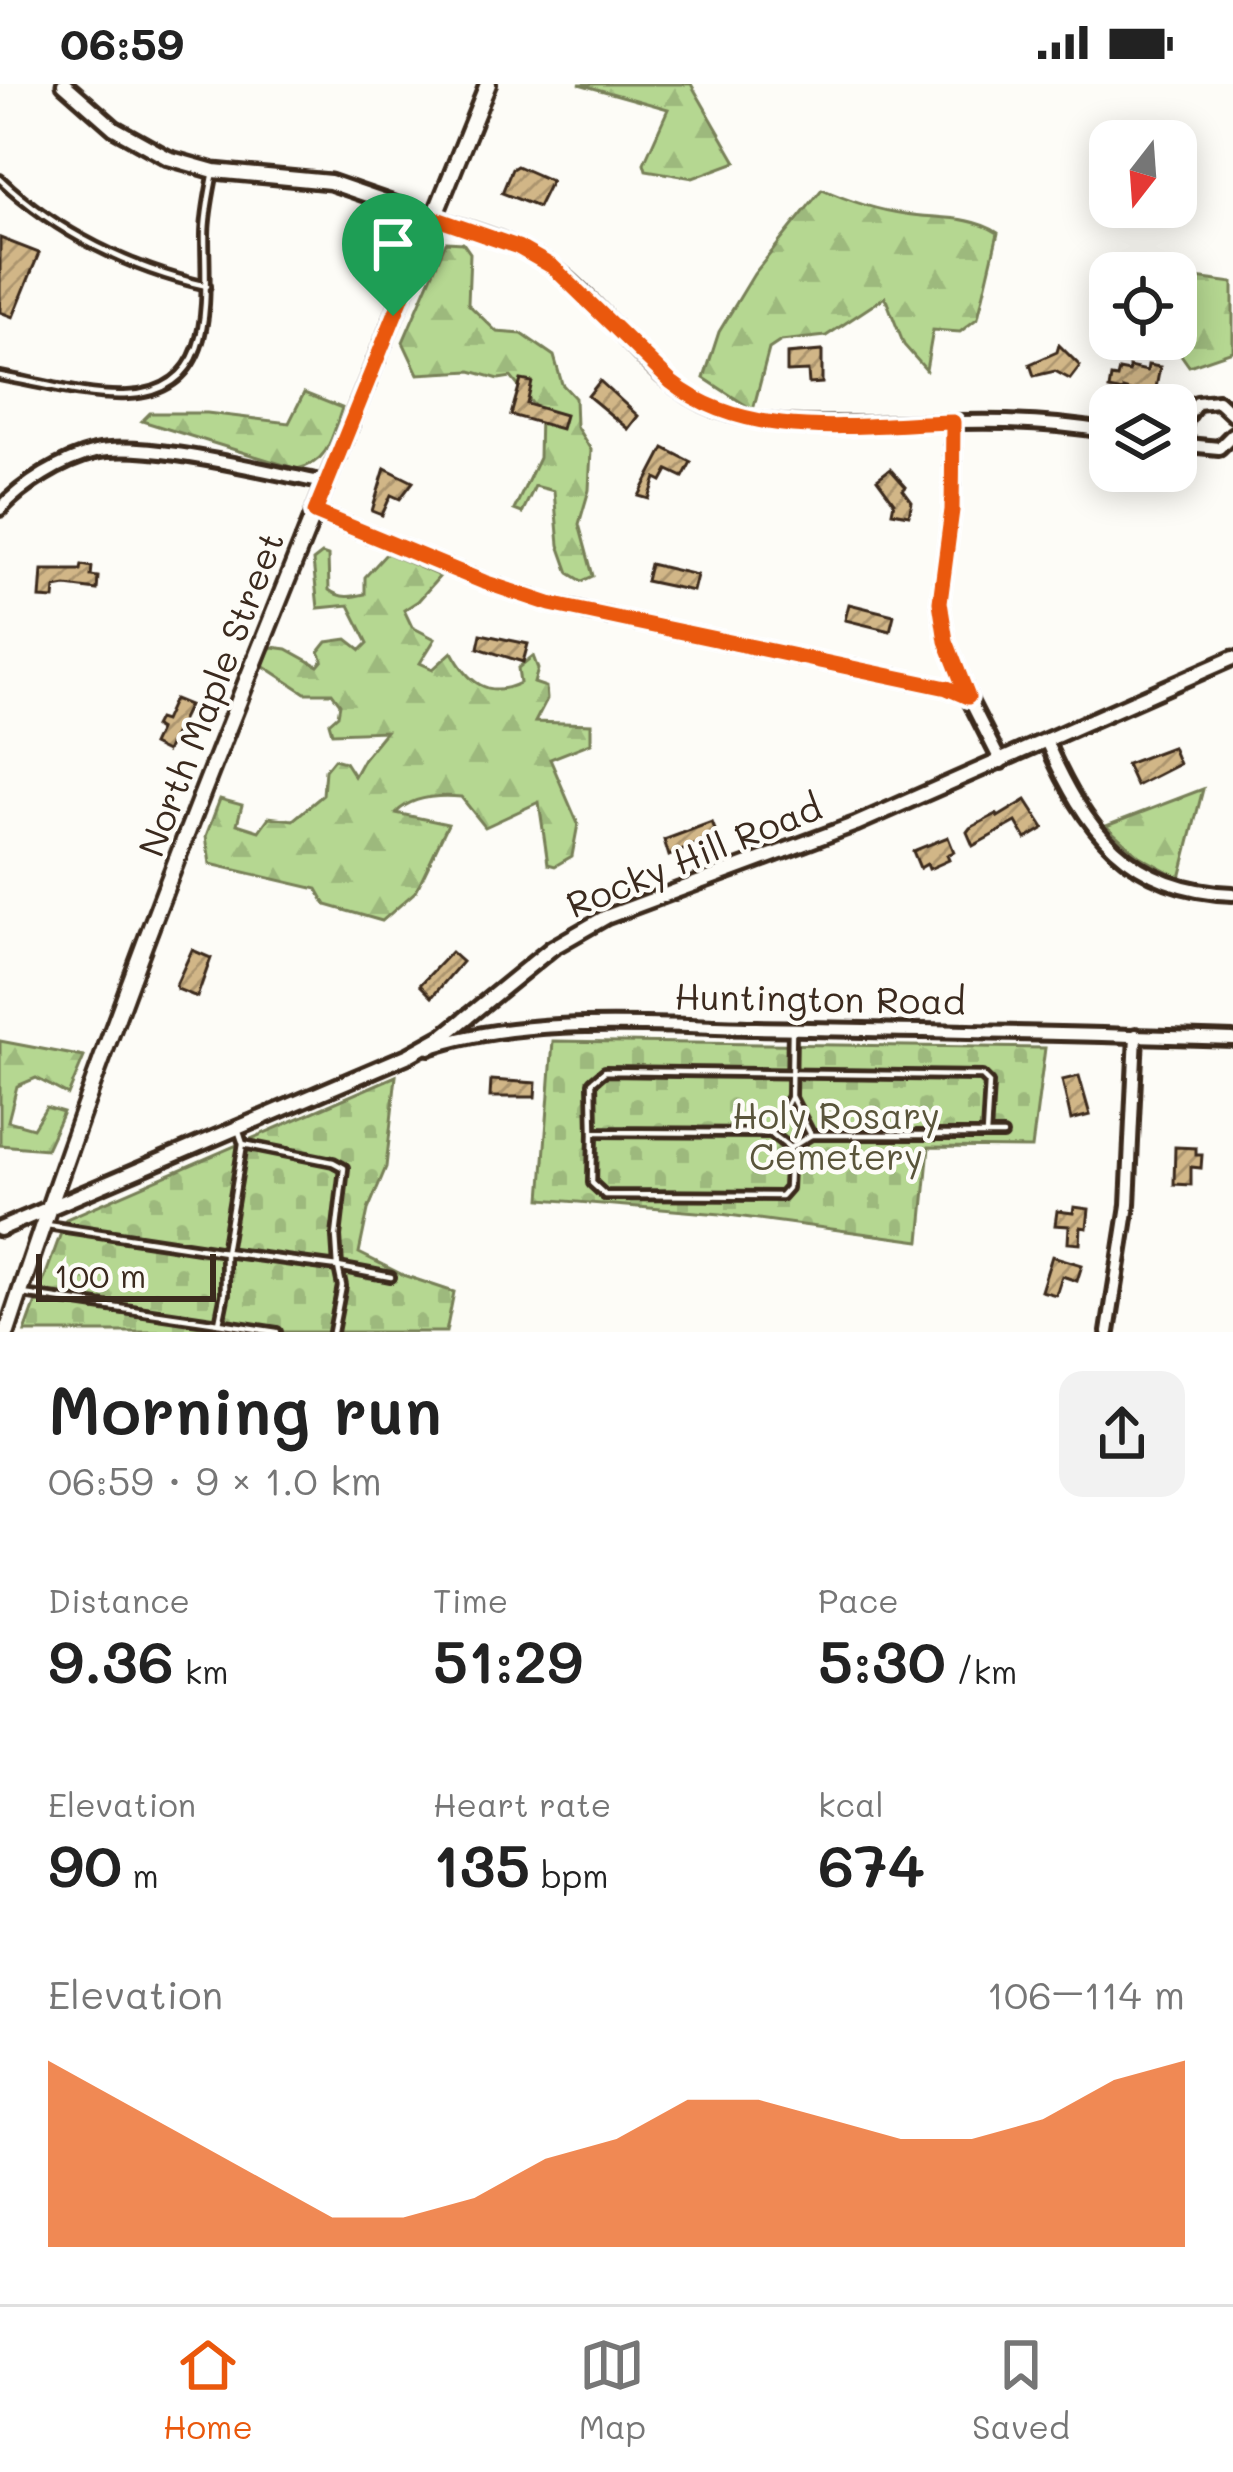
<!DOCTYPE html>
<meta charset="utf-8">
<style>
:root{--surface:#fff;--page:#f2f2f2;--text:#222;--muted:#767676;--line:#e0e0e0;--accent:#ea580c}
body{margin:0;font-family:Mali,sans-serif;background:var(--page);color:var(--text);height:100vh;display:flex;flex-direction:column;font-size:45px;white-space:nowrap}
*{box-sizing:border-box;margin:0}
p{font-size:39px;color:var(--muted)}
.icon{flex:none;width:66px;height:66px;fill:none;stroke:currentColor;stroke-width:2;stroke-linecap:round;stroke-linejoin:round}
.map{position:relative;height:1248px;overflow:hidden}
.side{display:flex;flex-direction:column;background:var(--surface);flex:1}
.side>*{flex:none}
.needle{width:78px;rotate:197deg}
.buttons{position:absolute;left:1089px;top:36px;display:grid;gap:24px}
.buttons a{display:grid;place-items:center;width:108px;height:108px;border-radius:24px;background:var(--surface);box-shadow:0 6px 30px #0003;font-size:60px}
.scale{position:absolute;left:36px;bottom:30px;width:180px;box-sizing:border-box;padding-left:12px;border:6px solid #3b2a1e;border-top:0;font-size:33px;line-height:42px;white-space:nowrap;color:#3b2a1e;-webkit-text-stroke:9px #fdfcf7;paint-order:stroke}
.pin{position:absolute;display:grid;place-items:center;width:102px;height:102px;color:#fff;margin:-123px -51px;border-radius:50% 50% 50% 0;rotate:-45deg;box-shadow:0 0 12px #0007}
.pin .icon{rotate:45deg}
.round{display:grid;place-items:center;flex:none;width:126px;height:126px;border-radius:24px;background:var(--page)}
.overview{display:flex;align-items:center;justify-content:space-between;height:204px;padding:0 48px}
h1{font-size:66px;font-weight:600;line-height:90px}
.stats{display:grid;grid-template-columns:repeat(3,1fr);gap:18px;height:204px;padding:12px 48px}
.stats div{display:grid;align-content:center}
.stats b{font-size:60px;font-weight:600}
.stats small{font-size:33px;font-weight:400}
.stats p{font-size:33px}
.chart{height:336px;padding:24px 48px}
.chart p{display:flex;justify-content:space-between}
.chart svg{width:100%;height:216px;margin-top:12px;fill:var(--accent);opacity:.7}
.status{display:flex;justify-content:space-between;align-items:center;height:84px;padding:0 60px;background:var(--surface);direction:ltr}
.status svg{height:33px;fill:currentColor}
.dock{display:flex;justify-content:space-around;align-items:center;height:168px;border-top:3px solid var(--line);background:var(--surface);font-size:33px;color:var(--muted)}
.dock a{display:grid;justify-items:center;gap:6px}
.dock .on{color:var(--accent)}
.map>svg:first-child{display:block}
.forest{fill:url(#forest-firs);stroke:#788058;stroke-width:3}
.cemetery{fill:url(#cemetery-stones);stroke:#788058;stroke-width:3}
.building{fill:url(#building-hatch);stroke:#3b2a1e;stroke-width:3}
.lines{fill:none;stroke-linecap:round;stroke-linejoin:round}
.service-casing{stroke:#3b2a1e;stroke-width:14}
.minor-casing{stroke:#3b2a1e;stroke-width:20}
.tertiary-casing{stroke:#3b2a1e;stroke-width:21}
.secondary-casing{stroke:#3b2a1e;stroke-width:22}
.service{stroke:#fdfcf7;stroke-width:4.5}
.minor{stroke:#fdfcf7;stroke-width:10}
.tertiary{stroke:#fdfcf7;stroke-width:12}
.secondary{stroke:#fdfcf7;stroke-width:14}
.route-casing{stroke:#fff;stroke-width:24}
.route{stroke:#ea580c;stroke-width:15}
.labels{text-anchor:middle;stroke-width:9;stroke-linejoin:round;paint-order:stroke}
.street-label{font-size:36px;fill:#3b2a1e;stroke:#fdfcf7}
.park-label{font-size:36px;fill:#5a553b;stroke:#fdfcf7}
</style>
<div class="status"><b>06:59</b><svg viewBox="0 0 49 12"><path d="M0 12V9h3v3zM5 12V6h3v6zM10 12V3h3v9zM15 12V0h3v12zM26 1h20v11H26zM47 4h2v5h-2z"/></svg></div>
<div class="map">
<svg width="1233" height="1248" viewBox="0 0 1233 1248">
<defs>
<pattern id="forest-firs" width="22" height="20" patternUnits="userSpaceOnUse" patternTransform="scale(3)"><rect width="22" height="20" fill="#b5d791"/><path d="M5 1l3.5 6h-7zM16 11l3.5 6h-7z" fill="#9db97d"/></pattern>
<pattern id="cemetery-stones" width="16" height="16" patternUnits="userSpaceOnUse" patternTransform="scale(3)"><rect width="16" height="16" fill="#b5d791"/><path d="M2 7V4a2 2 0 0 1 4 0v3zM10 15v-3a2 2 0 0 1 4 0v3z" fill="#9db97d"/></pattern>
<pattern id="building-hatch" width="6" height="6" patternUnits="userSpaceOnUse" patternTransform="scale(3)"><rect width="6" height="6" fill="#d1b687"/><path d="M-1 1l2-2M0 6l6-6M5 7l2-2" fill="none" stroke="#ab946e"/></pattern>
</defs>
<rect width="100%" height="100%" fill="#fdfcf7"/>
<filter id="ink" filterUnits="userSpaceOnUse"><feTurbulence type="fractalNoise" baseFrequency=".00833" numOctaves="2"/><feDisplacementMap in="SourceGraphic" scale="24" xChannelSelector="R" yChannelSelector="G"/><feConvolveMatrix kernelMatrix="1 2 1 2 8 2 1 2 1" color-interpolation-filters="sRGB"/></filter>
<g filter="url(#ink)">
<g class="forest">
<path d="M579 0H691L736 78 693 94 646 86 644 79 668 25Z"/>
<path d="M822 105C849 117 876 126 905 130 936 135 971 131 998 149L978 234 960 248 933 246 926 286 904 261 885 213 826 252 781 257 769 265 753 326 704 294 719 248 754 190Z"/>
<path d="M446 158 463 159 470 169 468 220 497 248 522 250 554 272 562 300 575 314 576 342 591 366 589 406 579 440 593 492 582 497 569 489 559 461 554 407 535 402 522 429 514 426 539 374 540 329 511 293 499 295 471 287 418 290 403 258Z"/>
<path d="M1181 192 1233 199V267L1189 282 1170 255H1176V208Z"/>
<path d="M304 309 342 324C332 352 330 378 297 385L142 337 150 329H207L289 339Z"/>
<path d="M387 469 440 492 418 517 404 526 412 543 435 555 420 579 433 585 452 568C468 598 488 615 520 599L518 584 533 572 538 585 534 599 546 603 547 615 535 638 591 640V659L550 675 578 740 572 772 555 782 548 780 539 718 485 743 461 713C438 711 412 712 396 729L448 740 416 807 382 837 326 821 317 805 210 780 206 752 220 715 242 721 237 740 259 747 269 733 293 736 323 711 325 686 334 675 345 678 354 692 364 674 386 647 332 649 329 639 338 631 340 620 332 609H305L264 582 262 571 272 563 287 565 318 582 323 576 319 568 327 558 347 555 361 566 368 559 349 521 318 524 313 477 322 470 328 472 329 506C341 515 352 513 365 510V493Z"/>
<path d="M1203 705 1180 794 1139 772 1106 742Z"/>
<path d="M0 957 84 973 68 1011 36 994 17 1002 8 1037 33 1044 46 1023 63 1028 46 1065 0 1061Z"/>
</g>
<g class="cemetery">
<path d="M553 957 1045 964 1032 1064 929 1063 920 1157 721 1130 541 1115Z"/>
<path d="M396 992 386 1083 368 1126 359 1169 403 1191 454 1208 446 1248H25L66 1135Z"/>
</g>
<g class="building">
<path d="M517 82 551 97 538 123 502 109 512 85Z"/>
<path d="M0 154 39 169 13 233 0 228Z"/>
<path d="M1059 261 1080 282 1070 295 1055 287 1034 292 1030 280 1057 268Z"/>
<path d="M822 267V299L809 300 808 287 787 288V270Z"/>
<path d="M1148 281 1160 283 1154 314 1123 305V308L1109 305 1111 293 1117 294 1119 286 1129 288V283L1147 287Z"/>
<path d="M521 296 532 298 527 320 565 331 561 345 511 331Z"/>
<path d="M600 297 638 332 628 345 588 312Z"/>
<path d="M664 364 691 378 683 393 668 386 662 397 656 394 649 415 639 412Z"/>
<path d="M385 384 413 398 400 415 391 411 382 431 372 427Z"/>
<path d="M890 385 906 403 903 406 912 418 909 431 892 428 894 418 877 395Z"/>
<path d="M650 480 697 491 693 507 646 497Z"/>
<path d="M82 481 92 483 91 492 98 493 97 506 66 502 55 504 54 515 40 514 42 486H81Z"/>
<path d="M849 520 894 531 890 547 845 536Z"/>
<path d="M481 550 528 560 523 578 478 564Z"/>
<path d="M174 615 189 621 166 668 152 661 159 646 154 643 158 635 164 637Z"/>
<path d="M1172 663 1179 680 1136 702 1126 680Z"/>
<path d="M1026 716 1044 744 1026 755 1016 738 973 762 967 748 970 744 997 730 998 733Z"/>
<path d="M712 738 717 751 669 772 664 756Z"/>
<path d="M948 753 954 768 947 771 949 776 929 785 927 780 920 784 913 767Z"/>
<path d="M192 866 211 874 197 913 177 905 176 901Z"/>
<path d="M451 868 462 878 432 913 420 901Z"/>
<path d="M1079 992 1090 1031 1071 1036 1062 996Z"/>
<path d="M491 996 536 999 535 1013H490Z"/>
<path d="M1175 1063 1196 1064V1071H1202L1201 1084 1191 1083V1101L1174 1100Z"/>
<path d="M1074 1123 1089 1125 1087 1144 1081 1143 1080 1160 1068 1159 1069 1142 1055 1141 1057 1127 1073 1129Z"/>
<path d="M1052 1172 1082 1181 1077 1197 1062 1192 1056 1211 1041 1207Z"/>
</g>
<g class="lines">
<g class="service-casing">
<g id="service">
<path d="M0 95C57 149 131 185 207 202"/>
<path d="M0 292C40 299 87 313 128 311 218 306 205 215 205 151 205 130 210 108 214 87"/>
<path d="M791 1011 792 944"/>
<path d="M593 1048 592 1099 605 1111 781 1112 788 1104 790 1064"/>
<path d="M772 1048 791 1012 811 1051"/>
<path d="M986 1051H811L790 1064 771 1049 593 1048 592 998 605 987 982 992 989 999 986 1051H1003"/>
<path d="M47 1141 225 1168 243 1060 238 1045"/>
<path d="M23 1210 219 1239 225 1209V1168L338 1183 336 1152 344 1084 333 1078 243 1060"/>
<path d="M219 1239 277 1248"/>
<path d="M333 1248 342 1202 338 1183 391 1193"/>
</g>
</g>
<g class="minor-casing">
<g id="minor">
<path d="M434 134C481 148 530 162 567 194 617 237 654 303 718 326 768 344 820 340 872 340 952 338 1031 333 1110 348"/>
<path d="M953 338 952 426 940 518 946 557 968 612"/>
<path d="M1177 360 1219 364 1233 350"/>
<path d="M1180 361 1186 335 1197 319 1218 317 1233 331"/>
<path d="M0 425C23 400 62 376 95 368 145 356 271 389 326 399"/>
<path d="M315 428 484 498 550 520 947 604 968 613 1001 678"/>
<path d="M1046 657C1085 746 1128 806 1233 810"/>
<path d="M429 964C521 931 658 942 756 944 915 947 1074 949 1233 955"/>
<path d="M1108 1248 1128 1121 1136 951"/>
</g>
</g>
<g class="tertiary-casing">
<g id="tertiary">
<path d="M64 0 114 44 168 74 214 87 330 98 434 134"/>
<path d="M0 1145 409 971 445 951 552 864 606 833 856 740 1233 574"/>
</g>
</g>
<g class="secondary-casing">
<path id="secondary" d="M7 1248C146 824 322 414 488 0"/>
</g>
<use href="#service" class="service"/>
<use href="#minor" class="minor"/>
<use href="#tertiary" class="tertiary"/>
<use href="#secondary" class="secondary"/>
</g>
</g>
<g class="lines" filter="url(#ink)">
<g class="route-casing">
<path id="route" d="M434 134 518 163 553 183 671 298C749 360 860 340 953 338L952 426 940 518 946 557 968 613 947 604 550 520 484 498 315 428Z"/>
</g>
<use href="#route" class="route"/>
</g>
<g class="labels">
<g class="street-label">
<text transform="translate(211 610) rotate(-69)" y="13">North Maple Street</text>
<text transform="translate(694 772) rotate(-22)" y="13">Rocky Hill Road</text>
<text transform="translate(820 915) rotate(1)" y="13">Huntington Road</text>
</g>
<g class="park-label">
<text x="836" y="1045">Holy Rosary<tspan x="836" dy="41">Cemetery</tspan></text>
</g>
</g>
</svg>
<div class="buttons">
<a><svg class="needle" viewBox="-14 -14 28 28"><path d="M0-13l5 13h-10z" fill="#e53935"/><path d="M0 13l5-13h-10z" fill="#767676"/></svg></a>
<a><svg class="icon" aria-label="locate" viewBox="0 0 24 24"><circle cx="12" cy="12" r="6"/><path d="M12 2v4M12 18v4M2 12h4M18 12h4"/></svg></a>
<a><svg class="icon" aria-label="layers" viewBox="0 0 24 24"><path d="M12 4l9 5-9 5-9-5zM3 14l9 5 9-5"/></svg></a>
</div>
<div class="scale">100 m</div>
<div class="pin" style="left:393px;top:232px;background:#1e9e55"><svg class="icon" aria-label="arrive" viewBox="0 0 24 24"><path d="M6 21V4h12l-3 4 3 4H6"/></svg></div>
</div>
<section class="side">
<div class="overview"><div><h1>Morning run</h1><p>06:59 · 9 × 1.0 km</p></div><a class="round"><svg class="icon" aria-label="share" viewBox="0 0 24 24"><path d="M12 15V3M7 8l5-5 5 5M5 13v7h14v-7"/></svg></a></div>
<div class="stats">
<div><p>Distance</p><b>9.36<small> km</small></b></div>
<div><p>Time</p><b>51:29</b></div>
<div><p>Pace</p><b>5:30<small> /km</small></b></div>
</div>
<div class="stats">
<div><p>Elevation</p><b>90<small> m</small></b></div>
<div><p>Heart rate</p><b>135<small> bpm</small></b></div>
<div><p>kcal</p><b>674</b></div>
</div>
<div class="chart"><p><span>Elevation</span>106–114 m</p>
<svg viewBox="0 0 160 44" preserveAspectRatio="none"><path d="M0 44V6L10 14L20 22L30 30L40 38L50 38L60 34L70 26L80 22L90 14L100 14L110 18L120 22L130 22L140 18L150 10L160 6V44z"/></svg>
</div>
</section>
<nav class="dock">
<a class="on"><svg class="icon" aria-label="home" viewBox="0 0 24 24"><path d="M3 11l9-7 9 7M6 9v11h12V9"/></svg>Home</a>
<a><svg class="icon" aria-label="map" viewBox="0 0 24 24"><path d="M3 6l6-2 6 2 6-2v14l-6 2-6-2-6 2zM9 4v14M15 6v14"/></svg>Map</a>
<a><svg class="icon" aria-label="saved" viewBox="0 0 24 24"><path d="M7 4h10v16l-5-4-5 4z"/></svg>Saved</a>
</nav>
